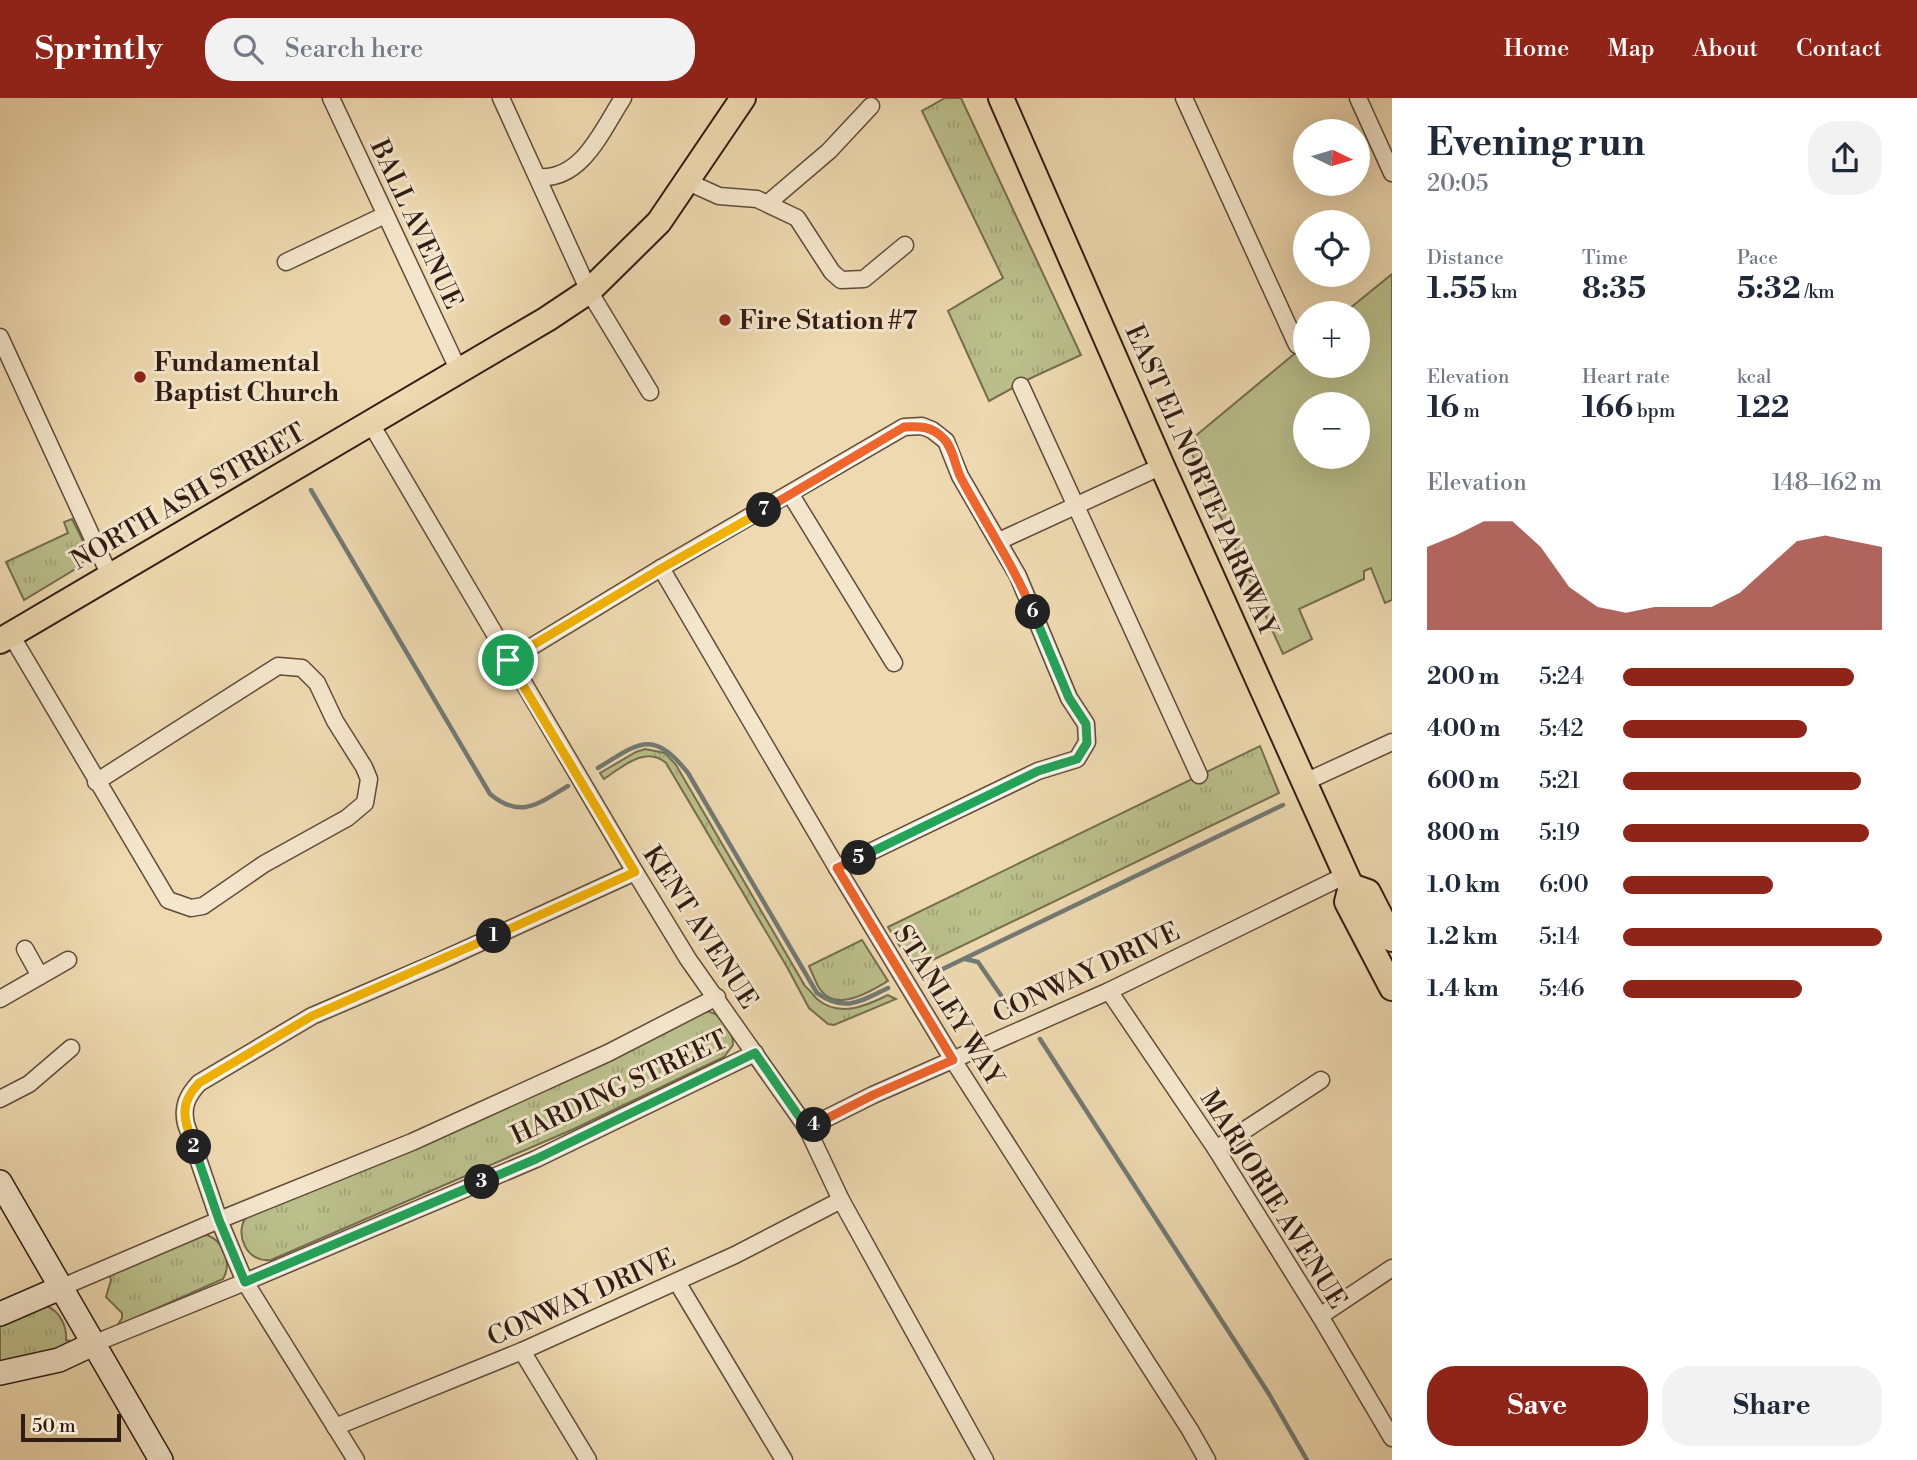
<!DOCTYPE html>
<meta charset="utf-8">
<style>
:root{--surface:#fff;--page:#f2f2f3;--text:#1f2937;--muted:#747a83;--accent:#8f2418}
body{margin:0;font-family:"Libre Bodoni",serif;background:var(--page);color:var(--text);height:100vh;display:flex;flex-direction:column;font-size:26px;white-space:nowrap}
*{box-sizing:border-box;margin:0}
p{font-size:23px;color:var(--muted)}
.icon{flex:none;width:38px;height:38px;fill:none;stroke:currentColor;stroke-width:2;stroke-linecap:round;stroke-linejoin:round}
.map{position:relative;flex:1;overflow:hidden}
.details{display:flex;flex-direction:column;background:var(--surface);width:525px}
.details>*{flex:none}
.needle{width:46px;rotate:95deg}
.controls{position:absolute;left:1293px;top:21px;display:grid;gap:14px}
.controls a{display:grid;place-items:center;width:77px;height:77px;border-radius:50%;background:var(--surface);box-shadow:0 7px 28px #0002;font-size:35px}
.scale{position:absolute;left:21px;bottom:18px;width:100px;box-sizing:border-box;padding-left:7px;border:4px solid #301c13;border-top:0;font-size:19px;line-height:24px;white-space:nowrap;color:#301c13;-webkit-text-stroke:5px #f4e6cc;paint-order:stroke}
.pin{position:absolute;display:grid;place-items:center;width:60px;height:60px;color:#fff;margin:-30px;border:4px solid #fff;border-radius:50%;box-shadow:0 2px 7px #0007}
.km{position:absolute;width:35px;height:35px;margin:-18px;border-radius:50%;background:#222;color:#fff;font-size:19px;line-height:35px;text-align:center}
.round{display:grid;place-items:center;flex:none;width:74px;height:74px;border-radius:28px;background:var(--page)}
.summary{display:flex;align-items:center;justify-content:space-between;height:119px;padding:0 35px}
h1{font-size:38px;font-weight:800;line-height:52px}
.metrics{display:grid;grid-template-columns:repeat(3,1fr);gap:10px;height:119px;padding:7px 35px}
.metrics div{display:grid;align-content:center}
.metrics b{font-size:30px;font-weight:800}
.metrics small{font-size:19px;font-weight:400}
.metrics p{font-size:19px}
.chart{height:196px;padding:14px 35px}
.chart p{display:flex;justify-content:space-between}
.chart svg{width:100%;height:126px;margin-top:7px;fill:var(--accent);opacity:.7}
.cta{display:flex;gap:14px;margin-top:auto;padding:14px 35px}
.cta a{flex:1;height:80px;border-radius:28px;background:var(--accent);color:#fff;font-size:28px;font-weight:800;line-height:80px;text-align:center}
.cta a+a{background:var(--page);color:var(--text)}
ul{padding:0 35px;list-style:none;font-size:23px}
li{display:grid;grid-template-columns:112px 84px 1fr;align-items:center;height:52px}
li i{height:18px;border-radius:9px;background:var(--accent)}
header{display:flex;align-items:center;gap:42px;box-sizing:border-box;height:98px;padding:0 35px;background:var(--accent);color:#fff}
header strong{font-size:33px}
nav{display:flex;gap:38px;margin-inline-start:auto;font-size:24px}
.search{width:490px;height:63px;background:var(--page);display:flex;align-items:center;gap:18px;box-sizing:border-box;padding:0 24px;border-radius:28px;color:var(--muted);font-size:26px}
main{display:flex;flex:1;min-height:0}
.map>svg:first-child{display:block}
.grass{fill:url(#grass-tufts);stroke:#756e4f;stroke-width:2}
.garden{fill:#babf8b;stroke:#756e4f;stroke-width:2;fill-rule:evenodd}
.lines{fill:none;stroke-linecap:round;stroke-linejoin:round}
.stream{stroke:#717a74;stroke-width:4.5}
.street-casing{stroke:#604b3a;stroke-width:19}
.secondary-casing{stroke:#301c13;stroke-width:26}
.primary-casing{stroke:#301c13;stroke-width:28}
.street{stroke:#f4e6cc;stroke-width:16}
.secondary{stroke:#f4e6cc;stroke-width:23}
.primary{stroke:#eed9b0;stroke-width:24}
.split-1-casing{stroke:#fff;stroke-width:14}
.split-2-casing{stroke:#fff;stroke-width:14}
.split-3-casing{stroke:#fff;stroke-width:14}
.split-4-casing{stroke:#fff;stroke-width:14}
.split-5-casing{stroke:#fff;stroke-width:14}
.split-6-casing{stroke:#fff;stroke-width:14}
.split-7-casing{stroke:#fff;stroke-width:14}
.split-8-casing{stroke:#fff;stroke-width:14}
.split-1{stroke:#f5b400;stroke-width:9}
.split-2{stroke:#f5b400;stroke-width:9}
.split-3{stroke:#22a559;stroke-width:9}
.split-4{stroke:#22a559;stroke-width:9}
.split-5{stroke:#f0652b;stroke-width:9}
.split-6{stroke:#22a559;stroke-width:9}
.split-7{stroke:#f0652b;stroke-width:9}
.split-8{stroke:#f5b400;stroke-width:9}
.poi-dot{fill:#8f2418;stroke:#f4e6cc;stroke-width:2.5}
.labels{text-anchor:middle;stroke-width:6;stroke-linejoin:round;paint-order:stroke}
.street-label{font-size:26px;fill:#301c13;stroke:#f4e6cc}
.poi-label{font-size:26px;font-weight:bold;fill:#301c13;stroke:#f4e6cc;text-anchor:start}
</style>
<header>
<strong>Sprintly</strong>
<div class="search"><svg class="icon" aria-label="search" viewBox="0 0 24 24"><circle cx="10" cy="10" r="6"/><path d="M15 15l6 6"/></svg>Search here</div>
<nav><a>Home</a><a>Map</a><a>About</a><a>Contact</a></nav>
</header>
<main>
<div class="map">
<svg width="1392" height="1362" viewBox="0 0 1392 1362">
<defs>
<pattern id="grass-tufts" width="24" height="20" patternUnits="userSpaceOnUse" patternTransform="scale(1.75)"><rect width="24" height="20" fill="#babf8b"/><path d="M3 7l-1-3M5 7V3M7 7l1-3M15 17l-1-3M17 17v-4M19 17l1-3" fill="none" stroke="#a0a477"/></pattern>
</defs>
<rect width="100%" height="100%" fill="#eed9b0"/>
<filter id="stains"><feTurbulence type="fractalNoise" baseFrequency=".00286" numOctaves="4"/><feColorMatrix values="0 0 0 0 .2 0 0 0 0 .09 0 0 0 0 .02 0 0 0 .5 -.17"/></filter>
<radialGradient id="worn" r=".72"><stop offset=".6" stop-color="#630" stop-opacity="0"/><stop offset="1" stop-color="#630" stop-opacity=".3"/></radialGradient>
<g class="grass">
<path d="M945 0H961L1081 257 1031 280 989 303 948 213 1003 180 922 13Z"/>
<path d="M72 421C79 436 91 451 82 467L24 502 6 464 68 435 64 424Z"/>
<path d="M1260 648 1279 695 914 871 888 829Z"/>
<path d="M645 651 665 655 676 667 805 888C810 892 813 897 817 901 839 920 866 908 888 897L896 901 834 927 828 926 809 910 787 869 666 665C646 647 622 669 604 681L600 675 636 654Z"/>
<path d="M862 842 888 883C869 894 834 917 818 888 815 882 812 875 809 868Z"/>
<path d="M704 913C721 914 733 931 733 947L724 959 576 1030 271 1162C247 1166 233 1135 247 1118Z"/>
<path d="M207 1137C224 1143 232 1166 223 1181L117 1228 122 1220V1215L106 1199 111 1182 109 1176 200 1138Z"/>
<path d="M48 1205 47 1208C60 1214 67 1228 66 1242L70 1243 67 1248 0 1268V1223Z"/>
</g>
<path class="garden" d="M1392 176V502L1385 505 1371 470 1364 473V481L1299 511 1312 541 1283 556 1187 345 1305 247 1306 268H1358V215H1344ZM1306 306H1358V359H1306Z"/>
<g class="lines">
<g class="stream">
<path d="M311 392 490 696C521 722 539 705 568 688"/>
<path d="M598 670C640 644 653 631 688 675L817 895C845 915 861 903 888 890"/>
<path d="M965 861 978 864 1013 915"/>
<path d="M924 880 1283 707"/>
<path d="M1040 941 1269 1296 1307 1362"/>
</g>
<g class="street-casing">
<g id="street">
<path d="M331 0 459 273"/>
<path d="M501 0 589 193 650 294"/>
<path d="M1184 0 1297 247"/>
<path d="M1358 0 1392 75"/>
<path d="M538 79C582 83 602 32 623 0"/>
<path d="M688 84 719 98 757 101 797 120 832 174 841 182 864 181 905 147"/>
<path d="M768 105 829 53 871 8"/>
<path d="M286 164 385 117"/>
<path d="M0 239 110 478"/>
<path d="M1021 288 1199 677"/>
<path d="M371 326 635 774 688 861 807 1030 841 1102 985 1362"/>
<path d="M791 397 894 565"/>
<path d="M999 443 1162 368"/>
<path d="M661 470 837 770 953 962 1190 1332 1207 1362"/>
<path d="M11 537 168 802 191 810 203 808 264 766 347 720 365 705 369 681 364 669 335 623 317 585 302 570 278 568 96 684"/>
<path d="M508 563 661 470 904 329 922 328 932 332 946 343 960 378 1018 478 1069 600 1086 626 1087 644 1077 661 1038 673 837 770"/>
<path d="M1305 684 1392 644"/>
<path d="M25 851 40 878"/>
<path d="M1109 893 1216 1051 1320 1218 1392 1340"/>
<path d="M0 901 68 862"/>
<path d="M0 1001 29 986 71 950"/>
<path d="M807 1030 873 997 1109 893 1346 777"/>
<path d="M1216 1051 1321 982"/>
<path d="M677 1184 784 1362"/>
<path d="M60 1190 219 1122 412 1044 608 955 717 899"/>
<path d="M1320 1218 1392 1170"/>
<path d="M93 1246 245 1184 536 1061 755 955"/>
<path d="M522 1253 588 1362"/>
<path d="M335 1329 522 1253 735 1157 841 1102"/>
<path d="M356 1362 245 1184 219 1122 186 1026C182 1009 187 998 199 985L312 918 440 863 635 774"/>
</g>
</g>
<g class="secondary-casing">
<g id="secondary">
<path d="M0 1084 161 1362"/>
<path d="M0 1216 60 1190"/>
<path d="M0 1275 59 1262 93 1246"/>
</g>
</g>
<g class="primary-casing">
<g id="primary">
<path d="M1001 0 1162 368 1351 788 1347 804 1392 890"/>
<path d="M0 543 547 221 589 193 659 124 743 0"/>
<path d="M1351 788 1368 794 1392 841"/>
</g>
</g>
<use href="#street" class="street"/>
<use href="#secondary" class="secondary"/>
<use href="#primary" class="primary"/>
</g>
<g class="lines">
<g class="split-1-casing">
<path id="split-1" d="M494 838 635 774 508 562"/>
</g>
<g class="split-2-casing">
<path id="split-2" d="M194 1049C185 1023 177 1008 199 985L312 918 494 838"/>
</g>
<g class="split-3-casing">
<path id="split-3" d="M194 1049 219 1122 245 1184 482 1084"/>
</g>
<g class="split-4-casing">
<path id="split-4" d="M482 1084 536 1061 755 955 807 1030 814 1027"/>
</g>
<g class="split-5-casing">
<path id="split-5" d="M814 1027 873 997 953 962 837 770 859 760"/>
</g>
<g class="split-6-casing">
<path id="split-6" d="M859 760 1038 673 1077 661 1087 645 1086 626 1069 600 1033 514"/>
</g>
<g class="split-7-casing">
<path id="split-7" d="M764 412 904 329C920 328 932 328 944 341 953 350 955 368 961 380 985 425 1013 466 1033 514"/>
</g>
<g class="split-8-casing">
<path id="split-8" d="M508 562 662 470 764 412"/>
</g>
<use href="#split-1" class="split-1"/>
<use href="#split-2" class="split-2"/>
<use href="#split-3" class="split-3"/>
<use href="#split-4" class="split-4"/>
<use href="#split-5" class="split-5"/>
<use href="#split-6" class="split-6"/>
<use href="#split-7" class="split-7"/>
<use href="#split-8" class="split-8"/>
</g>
<g class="poi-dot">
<circle cx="725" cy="222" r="7"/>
<circle cx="140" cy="279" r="7"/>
</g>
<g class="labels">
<g class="street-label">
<text transform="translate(417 126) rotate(65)" y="9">BALL AVENUE</text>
<text transform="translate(1202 382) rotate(66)" y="9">EAST EL NORTE PARKWAY</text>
<text transform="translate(188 398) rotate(-30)" y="9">NORTH ASH STREET</text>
<text transform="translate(701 829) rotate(57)" y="9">KENT AVENUE</text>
<text transform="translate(1086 874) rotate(-25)" y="9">CONWAY DRIVE</text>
<text transform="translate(949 907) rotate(58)" y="9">STANLEY WAY</text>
<text transform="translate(619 989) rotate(-25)" y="9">HARDING STREET</text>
<text transform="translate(1274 1101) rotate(58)" y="9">MARJORIE AVENUE</text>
<text transform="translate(581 1199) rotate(-24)" y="9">CONWAY DRIVE</text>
</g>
<g class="poi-label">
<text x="739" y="231">Fire Station #7</text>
<text x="154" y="273">Fundamental<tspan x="154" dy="30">Baptist Church</tspan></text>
</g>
</g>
<rect width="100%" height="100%" filter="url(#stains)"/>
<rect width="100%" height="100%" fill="url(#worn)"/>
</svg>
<div class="controls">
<a><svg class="needle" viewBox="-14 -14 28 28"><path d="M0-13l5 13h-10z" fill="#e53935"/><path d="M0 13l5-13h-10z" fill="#747a83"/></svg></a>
<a><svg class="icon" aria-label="locate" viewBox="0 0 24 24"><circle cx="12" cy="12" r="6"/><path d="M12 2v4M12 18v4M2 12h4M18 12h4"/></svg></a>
<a>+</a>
<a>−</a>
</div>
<div class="scale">50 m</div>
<div class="pin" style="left:508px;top:562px;background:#1e9e55"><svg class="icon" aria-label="arrive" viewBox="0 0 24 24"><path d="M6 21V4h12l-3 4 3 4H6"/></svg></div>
<b class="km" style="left:494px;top:838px">1</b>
<b class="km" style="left:194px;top:1049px">2</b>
<b class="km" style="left:482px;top:1084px">3</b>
<b class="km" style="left:814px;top:1027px">4</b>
<b class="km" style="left:859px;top:760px">5</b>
<b class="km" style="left:1033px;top:514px">6</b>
<b class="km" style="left:764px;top:412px">7</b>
</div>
<section class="details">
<div class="summary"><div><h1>Evening run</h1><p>20:05</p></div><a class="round"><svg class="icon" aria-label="share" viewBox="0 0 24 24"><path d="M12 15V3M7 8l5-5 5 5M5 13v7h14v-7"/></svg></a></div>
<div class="metrics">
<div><p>Distance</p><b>1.55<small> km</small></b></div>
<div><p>Time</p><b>8:35</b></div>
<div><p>Pace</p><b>5:32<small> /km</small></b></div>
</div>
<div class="metrics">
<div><p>Elevation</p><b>16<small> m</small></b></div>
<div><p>Heart rate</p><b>166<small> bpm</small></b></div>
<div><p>kcal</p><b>122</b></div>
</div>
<div class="chart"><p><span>Elevation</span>148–162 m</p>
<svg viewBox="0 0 160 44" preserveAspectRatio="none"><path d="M0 44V15L10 11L20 6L30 6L40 15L50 29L60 36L70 38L80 36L90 36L100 36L110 31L120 22L130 13L140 11L150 13L160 15V44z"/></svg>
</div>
<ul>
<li><b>200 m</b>5:24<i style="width:89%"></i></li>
<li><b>400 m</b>5:42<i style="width:71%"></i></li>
<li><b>600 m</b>5:21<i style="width:92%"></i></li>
<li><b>800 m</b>5:19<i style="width:95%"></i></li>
<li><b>1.0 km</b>6:00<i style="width:58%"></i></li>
<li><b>1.2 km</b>5:14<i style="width:100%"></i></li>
<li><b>1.4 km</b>5:46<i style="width:69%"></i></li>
</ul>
<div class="cta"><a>Save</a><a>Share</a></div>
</section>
</main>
